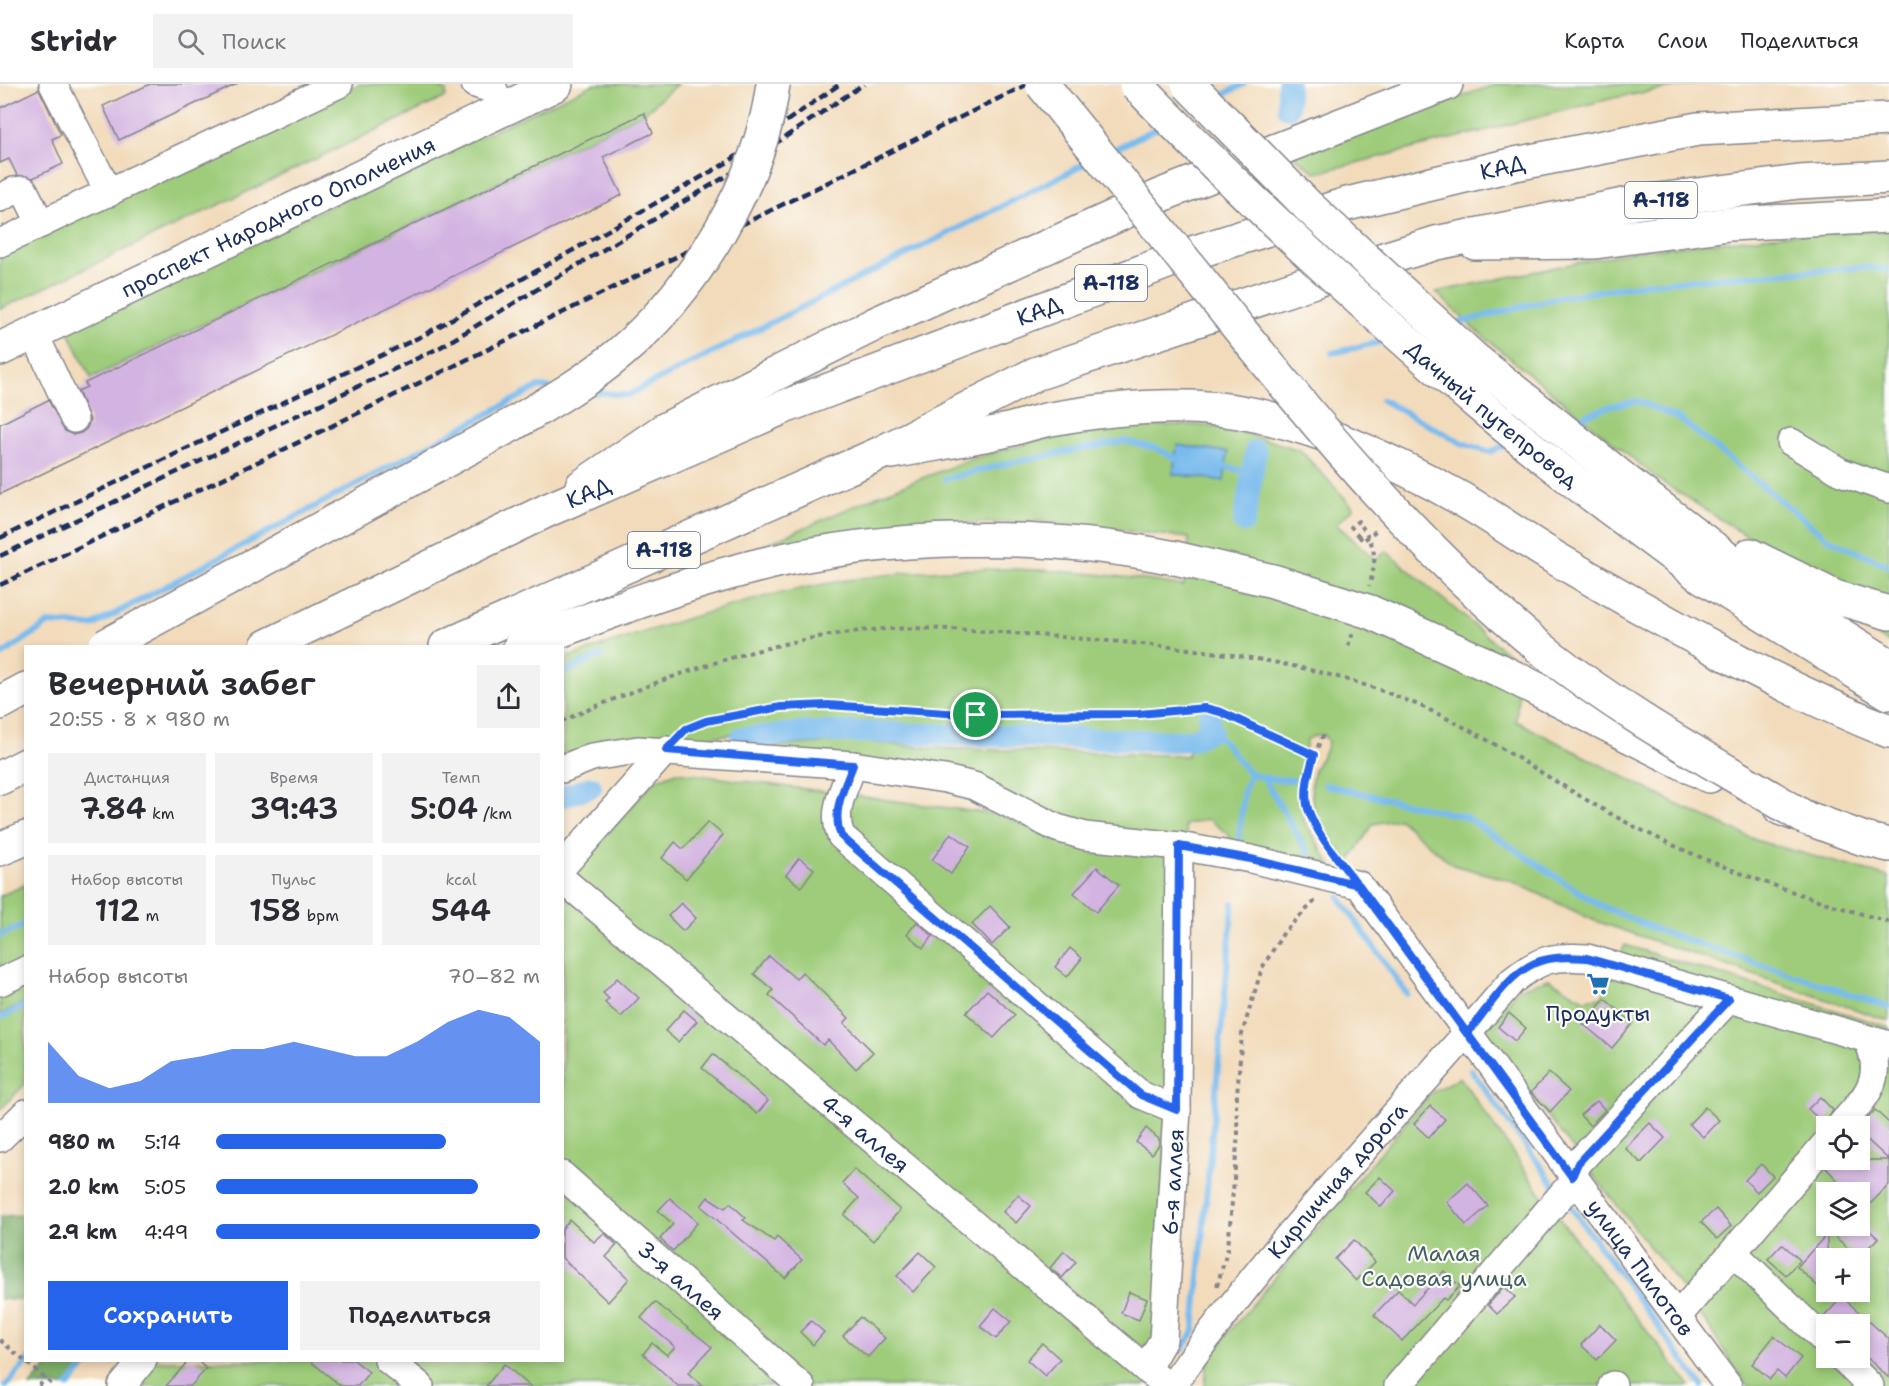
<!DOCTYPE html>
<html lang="ru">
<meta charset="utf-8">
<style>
:root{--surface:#fff;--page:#f2f2f3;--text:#2b2b33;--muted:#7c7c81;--line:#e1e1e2;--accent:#2563eb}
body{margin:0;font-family:"Shantell Sans",sans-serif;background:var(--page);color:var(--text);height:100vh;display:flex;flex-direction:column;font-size:22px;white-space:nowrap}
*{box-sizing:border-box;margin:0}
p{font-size:20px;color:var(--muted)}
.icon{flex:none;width:33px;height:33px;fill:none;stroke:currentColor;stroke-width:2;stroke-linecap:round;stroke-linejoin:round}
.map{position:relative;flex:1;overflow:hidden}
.panel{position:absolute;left:24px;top:561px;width:540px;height:717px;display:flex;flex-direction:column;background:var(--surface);border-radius:0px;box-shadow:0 3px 9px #0003}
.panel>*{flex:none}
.fabs{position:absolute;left:1816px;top:1032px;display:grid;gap:12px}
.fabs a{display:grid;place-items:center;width:54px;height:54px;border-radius:0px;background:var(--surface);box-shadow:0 3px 9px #0003;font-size:30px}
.pin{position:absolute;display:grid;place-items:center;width:51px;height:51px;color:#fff;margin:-26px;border:3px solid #fff;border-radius:50%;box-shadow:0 2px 6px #0007}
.round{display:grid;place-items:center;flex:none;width:63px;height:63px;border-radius:0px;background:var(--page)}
.head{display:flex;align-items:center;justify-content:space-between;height:102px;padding:0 24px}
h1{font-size:33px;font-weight:600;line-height:45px}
.figures{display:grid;grid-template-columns:repeat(3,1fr);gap:9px;height:102px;padding:6px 24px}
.figures div{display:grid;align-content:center;border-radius:0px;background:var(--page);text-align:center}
.figures b{font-size:30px;font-weight:600}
.figures small{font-size:16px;font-weight:400}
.figures p{font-size:16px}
.chart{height:168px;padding:12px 24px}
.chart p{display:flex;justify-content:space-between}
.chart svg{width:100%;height:108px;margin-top:6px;fill:var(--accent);opacity:.7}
.button{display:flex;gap:12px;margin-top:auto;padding:12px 24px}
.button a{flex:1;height:69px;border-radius:0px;background:var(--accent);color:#fff;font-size:24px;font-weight:600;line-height:69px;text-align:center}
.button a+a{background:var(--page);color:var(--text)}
ul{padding:0 24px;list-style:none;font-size:20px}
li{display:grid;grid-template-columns:96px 72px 1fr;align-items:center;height:45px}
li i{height:15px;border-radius:8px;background:var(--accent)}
header{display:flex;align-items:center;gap:36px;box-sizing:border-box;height:84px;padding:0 30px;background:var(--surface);border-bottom:2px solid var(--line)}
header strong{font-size:28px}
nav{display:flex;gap:33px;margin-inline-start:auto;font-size:21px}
.search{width:420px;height:54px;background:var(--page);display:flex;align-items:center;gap:15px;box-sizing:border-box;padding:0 21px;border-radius:0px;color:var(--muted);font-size:22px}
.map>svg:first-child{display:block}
.green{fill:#9ecc7a;stroke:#5c7e6c;stroke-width:1.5;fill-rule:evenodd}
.forest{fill:#7eb06a;stroke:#4c7064;stroke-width:1.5}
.water{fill:#79bbee;stroke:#4a75a6;stroke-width:1.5}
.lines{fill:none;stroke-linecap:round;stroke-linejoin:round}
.stream{stroke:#79bbee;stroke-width:6}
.canal{stroke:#79bbee;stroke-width:22}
.building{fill:#d3b3e1}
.minor-casing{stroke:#86858c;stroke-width:30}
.major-casing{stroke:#86858c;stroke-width:36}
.highway-casing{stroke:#86858c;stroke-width:36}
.path{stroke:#86858c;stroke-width:4;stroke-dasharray:4.5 4.5;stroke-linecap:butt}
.minor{stroke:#fff;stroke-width:27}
.major{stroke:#fff;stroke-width:33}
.highway{stroke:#fff;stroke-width:33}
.rail{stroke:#1b2f5e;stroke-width:4.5;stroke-dasharray:9 4.5;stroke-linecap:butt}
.major-bridge-casing{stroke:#86858c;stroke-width:36;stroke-linecap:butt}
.highway-bridge-casing{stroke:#86858c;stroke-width:36;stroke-linecap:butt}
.path-bridge{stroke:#86858c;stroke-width:4;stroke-dasharray:4.5 4.5;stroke-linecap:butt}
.major-bridge{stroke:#fff;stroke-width:33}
.highway-bridge{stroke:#fff;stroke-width:33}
.route-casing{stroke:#fff;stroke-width:12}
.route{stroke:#2563eb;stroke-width:8}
.labels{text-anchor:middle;stroke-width:4.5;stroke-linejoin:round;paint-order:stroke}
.shield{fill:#fdfcf7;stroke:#5f6c8c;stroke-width:1.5}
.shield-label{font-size:21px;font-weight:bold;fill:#1b2f5e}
.street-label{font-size:22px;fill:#1b2f5e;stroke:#fdfcf7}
.poi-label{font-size:22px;fill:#1b2f5e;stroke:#fdfcf7}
.park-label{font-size:22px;fill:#425e66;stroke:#fdfcf7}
</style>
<header>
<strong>Stridr</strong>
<div class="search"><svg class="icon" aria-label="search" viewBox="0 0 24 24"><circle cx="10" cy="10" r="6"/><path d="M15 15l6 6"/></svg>Поиск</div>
<nav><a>Карта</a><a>Слои</a><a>Поделиться</a></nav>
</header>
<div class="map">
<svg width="1889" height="1302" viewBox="0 0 1889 1302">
<rect width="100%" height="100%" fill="#fdfcf7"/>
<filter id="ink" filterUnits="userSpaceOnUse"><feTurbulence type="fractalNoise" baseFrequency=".0167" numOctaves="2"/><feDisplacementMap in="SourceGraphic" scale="12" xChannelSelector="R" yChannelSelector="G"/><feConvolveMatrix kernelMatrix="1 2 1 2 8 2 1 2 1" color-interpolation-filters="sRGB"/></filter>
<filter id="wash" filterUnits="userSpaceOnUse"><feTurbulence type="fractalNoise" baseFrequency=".008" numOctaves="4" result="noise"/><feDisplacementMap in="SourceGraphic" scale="24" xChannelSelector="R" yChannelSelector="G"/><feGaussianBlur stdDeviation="1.35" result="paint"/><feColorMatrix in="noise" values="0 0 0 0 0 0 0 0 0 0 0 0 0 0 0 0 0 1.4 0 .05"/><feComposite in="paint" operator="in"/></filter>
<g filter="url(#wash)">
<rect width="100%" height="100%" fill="#f2dbbb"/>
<g class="green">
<path d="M359 0H434L446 7V13L0 225V170Z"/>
<path d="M594 0H677L644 29 91 294 67 244Z"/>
<path d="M1497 0H1696L1618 13 1316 89 1293 71Z"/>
<path d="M1889 146V515L1797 484 1660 397 1473 244 1436 208 1634 167 1792 150Z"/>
<path d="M1194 341 1228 344 1300 366 1354 424 1336 440 1376 476 1386 467 1521 581 1516 637 1680 722 1758 757 1889 793V937L1593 836 1512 797 1453 781 1399 735 1373 740 1349 778C1329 750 1305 727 1313 690 1315 678 1327 671 1328 657L1323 651 1311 653 1306 657 1303 735 1336 790 1237 764 1228 750 1208 735 1185 741 1187 758 1085 747 1022 719 750 668 788 661 855 657 932 664 1187 672 1196 654 800 640 685 657 634 653 598 660 563 674V575C639 550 716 523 794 506 922 478 1056 480 1184 502L1189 454 1041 437 940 440 854 447 758 468 755 465 891 406 972 375 1060 350 1115 342Z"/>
<path d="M1845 533 1889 541V559Z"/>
<path d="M676 688 1001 731 1051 754 1178 774 1155 1291 1145 1302H132L154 1277 562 1276 563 802 654 697Z"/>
<path d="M25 801V877L0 889V812Z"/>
<path d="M1625 861 1889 943V1302H1747L1691 1216 1482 948 1520 904 1549 895 1584 915 1602 913ZM1827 1042H1860V1076H1827ZM1827 1108H1860V1142H1827ZM1827 1174H1860V1208H1827ZM1827 1240H1860V1274H1827Z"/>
<path d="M25 894V918L0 931V906Z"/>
<path d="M25 924V1000L0 1026V936Z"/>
<path d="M1460 993 1551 1124 1690 1302H1205L1207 1274 1432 1008Z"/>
</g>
<g class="forest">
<path d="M25 1131V1215H0V1132Z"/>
<path d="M52 1277V1276L92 1277 71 1302H30Z"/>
</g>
<path class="water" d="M1177 361 1228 368 1224 397 1173 390Z"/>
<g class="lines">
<g class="stream">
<path d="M1215 15 1244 0"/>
<path d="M1111 67 1163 41"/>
<path d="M1454 240 1560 213 1650 199 1865 183 1889 186"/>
<path d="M1332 269 1389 256"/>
<path d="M590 308 628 311 1091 77"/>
<path d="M1382 316 1462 359 1490 368 1509 360"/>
<path d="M1569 338 1611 322 1638 317 1681 336 1827 454 1889 482"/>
<path d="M1226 383 1252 389"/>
<path d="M945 395 1009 379 1124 357 1156 364 1175 374"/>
<path d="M0 572 49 539 92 542 538 303 550 304"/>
<path d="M562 589 602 571"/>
<path d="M1211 646C1252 679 1230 696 1294 696"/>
<path d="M1265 696 1311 774"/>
<path d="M1325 701 1466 733 1599 821 1657 846 1889 923"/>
<path d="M1239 755 1244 706 1250 692"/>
<path d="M1339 813 1407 910"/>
<path d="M0 851 26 840"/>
<path d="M0 934 26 921"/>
<path d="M1471 986 1557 1105"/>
<path d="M1565 1115 1702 1302"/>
<path d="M1182 1266 1194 1247 1233 819"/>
<path d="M6 1302 28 1276"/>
<path d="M68 1302 90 1276"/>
</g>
<g class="canal">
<path d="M1288 0V24"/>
<path d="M1244 438 1256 367"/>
<path d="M741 654 808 648H858L1175 657 1192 656 1211 646 1209 633"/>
<path d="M562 713 591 703"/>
</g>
</g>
<g id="blocks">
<g class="building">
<path d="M150 0H237L119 56 103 22Z"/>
<path d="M39 5 61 51 52 55 63 80 33 94 17 91 9 75 0 79V24Z"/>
<path d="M644 29 653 49 603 73 622 111 0 410V340L48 316 65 347 73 351 81 349 87 344 90 336 78 307 87 303 85 299Z"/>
<path d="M708 738 723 751 686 795 662 774 675 758 683 765Z"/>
<path d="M951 749 970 763 951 790 932 776Z"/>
<path d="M799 774 814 785 801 803 786 791Z"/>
<path d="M1097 783 1119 801 1096 828 1074 809Z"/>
<path d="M681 819 696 834 683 847 668 832Z"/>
<path d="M990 822 1010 843 992 861 972 840Z"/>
<path d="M917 838 933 852 923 864 907 850Z"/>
<path d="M1070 864 1082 874 1067 893 1055 883Z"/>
<path d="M769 872 796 895 802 888 849 934 844 939 873 968 856 985 828 956 823 961 769 911 773 906 754 890Z"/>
<path d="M617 894 639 914 621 933 605 919 609 915 603 909Z"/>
<path d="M987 906 1015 931 994 954 966 929Z"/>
<path d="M1605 915 1633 939 1612 964 1583 940Z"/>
<path d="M684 926 697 937 678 958 665 947Z"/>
<path d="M1509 929 1526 944 1515 957 1498 943Z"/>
<path d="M713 970 768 1017 757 1030 702 984Z"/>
<path d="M1549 989 1569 1007 1550 1028 1531 1008Z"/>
<path d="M1820 1013 1833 1026 1825 1041 1808 1025Z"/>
<path d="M1597 1017 1605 1026 1590 1042 1580 1031Z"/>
<path d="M1430 1022 1445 1035 1429 1054 1414 1040Z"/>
<path d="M1705 1023 1719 1036 1703 1053 1689 1040Z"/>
<path d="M1875 1026 1889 1039V1101L1860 1130V1108H1831L1840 1099 1826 1084 1834 1076H1889L1860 1049V1043Z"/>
<path d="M1650 1039 1665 1054 1641 1079 1625 1064Z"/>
<path d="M1146 1044 1159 1055V1061L1152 1070 1136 1058Z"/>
<path d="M1761 1080 1773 1092 1757 1108 1745 1096Z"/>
<path d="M854 1085 900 1126 873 1157 844 1131 859 1114 842 1099Z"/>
<path d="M1380 1093 1395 1107 1381 1123 1365 1108Z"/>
<path d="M1468 1099 1488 1122 1466 1141 1447 1118Z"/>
<path d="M1018 1111 1031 1122 1016 1139 1003 1128Z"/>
<path d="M708 1113 725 1124 730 1119 746 1134 743 1136 774 1157 777 1153 802 1176 785 1194 701 1122Z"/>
<path d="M670 1114 698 1138 673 1167 660 1155 673 1140 658 1127Z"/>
<path d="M1716 1125 1731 1142 1717 1155 1701 1138Z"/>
<path d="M570 1136 594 1158 604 1149 617 1161 606 1173 629 1195 608 1218 562 1174V1145Z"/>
<path d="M1824 1142H1864L1878 1154 1858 1174Z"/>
<path d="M1827 1150V1211L1797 1183Z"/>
<path d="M1354 1156 1375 1178 1356 1197 1335 1175Z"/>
<path d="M1782 1160 1800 1176 1786 1191 1768 1175Z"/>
<path d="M1064 1167 1076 1178 1062 1194 1050 1184Z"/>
<path d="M920 1168 936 1183 913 1208 897 1192Z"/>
<path d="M1444 1187 1460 1202 1446 1216 1443 1214 1402 1257 1374 1231 1398 1206 1413 1220Z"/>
<path d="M1504 1202 1515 1213 1497 1230 1488 1221Z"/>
<path d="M1129 1208 1147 1215 1139 1236 1121 1229Z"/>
<path d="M1842 1213 1889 1255V1294L1860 1267V1240H1831L1823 1234Z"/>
<path d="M655 1218 712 1263 688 1289 703 1302H678L643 1270 652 1259 667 1271 675 1263 641 1234Z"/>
<path d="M995 1224 1011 1237 996 1255 980 1242Z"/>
<path d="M860 1233 885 1254 868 1273 843 1252Z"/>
<path d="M811 1237 824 1248 813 1261 800 1248Z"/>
<path d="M1600 1240 1616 1256 1597 1276 1581 1261Z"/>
<path d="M1774 1252 1801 1274 1785 1294 1777 1287 1770 1295 1752 1280Z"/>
<path d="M1042 1259 1060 1275 1045 1292 1027 1276Z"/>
<path d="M189 1276H197L206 1285 191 1302H166Z"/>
<path d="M309 1276H354L369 1288 358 1302H341Z"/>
<path d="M504 1280 530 1302H486Z"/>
</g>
</g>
</g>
<g filter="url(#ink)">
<use href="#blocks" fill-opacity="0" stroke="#86858c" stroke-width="1.5"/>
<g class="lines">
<g class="minor-casing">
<g id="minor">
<path d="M53 0 109 109"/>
<path d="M475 0 494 6"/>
<path d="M0 114 14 107 24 106 41 140"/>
<path d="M0 159 339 0"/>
<path d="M34 249 74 335"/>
<path d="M1791 358 1841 388 1889 405"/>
<path d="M853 681C844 705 831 727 841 752L1141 1011 1177 1026"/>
<path id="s1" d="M562 685 592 673 638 666 853 681 945 695 974 702 1057 744 1085 752 1179 762 1251 775 1359 801 1728 1302"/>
<path d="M562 783 666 666"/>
<path id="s2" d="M562 795 1146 1285 1169 1302"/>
<path d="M0 898 26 886"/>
<path d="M1840 1042C1864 1014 1886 996 1868 957"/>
<path d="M0 1054 26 1029"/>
<path id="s3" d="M562 1091 801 1302"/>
<path d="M1572 1093 1578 1079 1729 915"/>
<path d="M1734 1169 1827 1259"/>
<path d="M1678 1232 1827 1058"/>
<path d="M1842 1274 1870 1302"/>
<path d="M388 1276 420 1302"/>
<path id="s4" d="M1146 1285 1163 1256 1177 1026 1179 762"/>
<path d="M122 1302 143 1276"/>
<path id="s5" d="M1172 1302C1273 1157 1398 1031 1512 897 1540 875 1551 872 1587 874L1889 961"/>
<path d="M1398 1302 1558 1115 1564 1108 1578 1102"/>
<path d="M1612 1302 1613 1301"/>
</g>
</g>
<g class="major-casing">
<g id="major">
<path d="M1475 159 1595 158 1729 140 1889 132"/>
<path id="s6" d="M0 265 556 0"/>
<path d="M892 368C928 361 963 356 999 348 1016 345 1033 338 1051 335 1106 325 1163 319 1218 325 1301 334 1385 372 1456 412 1492 432 1526 457 1562 478 1668 540 1775 601 1889 647"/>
<path d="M1631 401 1764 503 1889 581"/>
<path d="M582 402 664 346 875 240 1169 108 1446 0"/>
<path d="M1607 422 1698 490 1889 609"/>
<path d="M1750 471 1835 513 1889 529"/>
<path d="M0 619 26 605"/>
</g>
</g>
<g class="highway-casing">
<g id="highway">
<path id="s7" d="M267 562 548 426 784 323 1183 172 1347 120 1515 80 1698 45 1889 35"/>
<path d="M446 562 881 369 1035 290 1332 191 1436 159 1634 119 1799 98 1889 93"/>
<path d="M520 562C596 533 673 503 752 483 886 449 1040 447 1175 474"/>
<path d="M1499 586 1709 692"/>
<path d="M0 694 26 681"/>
<path d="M1780 724 1864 755 1889 761"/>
<path d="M0 765 26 754"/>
</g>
</g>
<g class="path">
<path d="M1359 452 1351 443 1358 437C1376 461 1378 474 1369 502"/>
<path d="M1348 562 1353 549"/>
<path d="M562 637C647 600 738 566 830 551 906 538 985 547 1061 553 1184 563 1310 573 1425 624 1494 655 1554 699 1620 735 1704 780 1797 811 1889 838"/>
<path d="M688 645 706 637 781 623 828 621 976 631 1139 630 1205 624 1220 628 1314 671"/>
<path d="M1323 651C1297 708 1304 721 1335 772"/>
<path d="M1217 1202 1228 1164 1238 1049 1236 1023 1242 950 1262 884 1284 848 1317 815"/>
<path d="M0 1256 54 1302"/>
<path d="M39 1302 46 1294"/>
</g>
<use href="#minor" class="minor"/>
<use href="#major" class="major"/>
<use href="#highway" class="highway"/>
<g class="rail">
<path d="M0 454 422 252 728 78 840 0"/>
<path d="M0 472 439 264 730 90 864 0"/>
<path d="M0 501 291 362 1028 0"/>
</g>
<g class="major-bridge-casing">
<g id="major-bridge">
<path d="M1042 0C1102 74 1162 148 1221 222 1321 347 1423 470 1548 570 1629 634 1720 682 1807 735"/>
<path id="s8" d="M1136 0C1208 76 1285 148 1362 218 1441 289 1521 359 1607 422"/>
<path d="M1188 0 1308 122 1472 273 1631 401"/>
<path d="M105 562 513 340C550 318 587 297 620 269 694 207 761 97 773 0"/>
</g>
</g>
<g class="highway-bridge-casing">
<path id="highway-bridge" d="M1175 474 1273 497 1370 528 1499 586"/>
</g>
<path class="path-bridge" d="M1359 452 1363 457 1378 445"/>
<use href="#major-bridge" class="major-bridge"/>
<use href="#highway-bridge" class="highway-bridge"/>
</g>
</g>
<g class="lines" filter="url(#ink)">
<g class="route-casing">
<path id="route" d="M976 631 828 621 781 623 706 637 686 645 666 666 853 681C844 705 831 727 841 752L1141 1011 1177 1026 1179 762 1251 775 1359 801C1430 899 1501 996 1572 1093L1578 1079 1729 915 1587 874C1570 873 1551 872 1535 879 1507 891 1486 927 1467 950 1432 902 1397 854 1361 805 1343 780 1319 756 1308 725 1303 708 1309 688 1314 671L1221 628 1205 624 1139 630 976 631"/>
</g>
<use href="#route" class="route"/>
</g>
<defs>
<g id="supermarket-bare" transform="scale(1.8)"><path d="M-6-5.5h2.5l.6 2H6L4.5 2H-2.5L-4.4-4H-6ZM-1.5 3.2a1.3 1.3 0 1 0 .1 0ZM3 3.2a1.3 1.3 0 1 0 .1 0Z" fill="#1f6fb2" stroke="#fdfcf7" stroke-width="2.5" paint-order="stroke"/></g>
</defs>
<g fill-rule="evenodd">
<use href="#supermarket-bare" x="1598" y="900"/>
</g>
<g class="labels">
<g class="shield">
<rect x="1625" y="98" width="72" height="36" rx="4.5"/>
<rect x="1075" y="181" width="72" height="36" rx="4.5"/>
<rect x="628" y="448" width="72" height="36" rx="4.5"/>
</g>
<g class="shield-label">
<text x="1661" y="123">А-118</text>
<text x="1111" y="206">А-118</text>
<text x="664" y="473">А-118</text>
</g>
<g class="street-label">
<text dy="8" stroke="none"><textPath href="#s7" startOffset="1328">КАД</textPath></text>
<text dy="8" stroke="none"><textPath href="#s6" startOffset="308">проспект Народного Ополчения</textPath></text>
<text dy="8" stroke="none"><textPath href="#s7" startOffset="842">КАД</textPath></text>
<text dy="8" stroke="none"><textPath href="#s8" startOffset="486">Дачный путепровод</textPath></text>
<text dy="8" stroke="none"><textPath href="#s7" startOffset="356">КАД</textPath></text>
<text dy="8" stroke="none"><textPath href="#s2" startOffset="396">4-я аллея</textPath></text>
<text dy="8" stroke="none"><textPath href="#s5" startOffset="264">Кирпичная дорога</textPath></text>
<text dy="8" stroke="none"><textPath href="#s4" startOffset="192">6-я аллея</textPath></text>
<text dy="8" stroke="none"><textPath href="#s1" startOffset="1293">улица Пилотов</textPath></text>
<text dy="8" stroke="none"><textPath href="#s3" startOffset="159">3-я аллея</textPath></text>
</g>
<g class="poi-label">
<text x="1598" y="937">Продукты</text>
</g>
<g class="park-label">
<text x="1444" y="1177">Малая<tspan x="1444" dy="25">Садовая улица</tspan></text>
</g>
</g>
</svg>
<div class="fabs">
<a><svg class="icon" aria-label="locate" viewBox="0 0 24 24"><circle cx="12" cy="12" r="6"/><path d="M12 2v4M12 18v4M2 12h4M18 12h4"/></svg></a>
<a><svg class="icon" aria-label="layers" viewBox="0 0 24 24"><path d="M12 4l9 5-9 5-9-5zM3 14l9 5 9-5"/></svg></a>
<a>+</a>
<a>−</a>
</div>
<div class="pin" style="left:976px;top:631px;background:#1e9e55"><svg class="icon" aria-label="arrive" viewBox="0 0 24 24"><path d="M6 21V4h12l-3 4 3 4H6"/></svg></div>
<section class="panel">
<div class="head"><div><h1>Вечерний забег</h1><p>20:55 · 8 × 980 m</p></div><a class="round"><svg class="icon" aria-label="share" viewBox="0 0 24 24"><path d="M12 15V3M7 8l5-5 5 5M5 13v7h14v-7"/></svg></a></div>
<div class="figures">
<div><p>Дистанция</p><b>7.84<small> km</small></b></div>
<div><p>Время</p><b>39:43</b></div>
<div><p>Темп</p><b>5:04<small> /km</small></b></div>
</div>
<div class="figures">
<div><p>Набор высоты</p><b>112<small> m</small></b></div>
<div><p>Пульс</p><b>158<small> bpm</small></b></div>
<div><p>kcal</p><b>544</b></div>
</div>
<div class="chart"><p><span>Набор высоты</span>70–82 m</p>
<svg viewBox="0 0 160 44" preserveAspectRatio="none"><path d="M0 44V19L10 33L20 38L30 35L40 27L50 25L60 22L70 22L80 19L90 22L100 25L110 25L120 19L130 11L140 6L150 9L160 19V44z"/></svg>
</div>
<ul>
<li><b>980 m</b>5:14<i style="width:71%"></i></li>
<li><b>2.0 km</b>5:05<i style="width:81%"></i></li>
<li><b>2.9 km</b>4:49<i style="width:100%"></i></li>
</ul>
<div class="button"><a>Сохранить</a><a>Поделиться</a></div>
</section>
</div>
